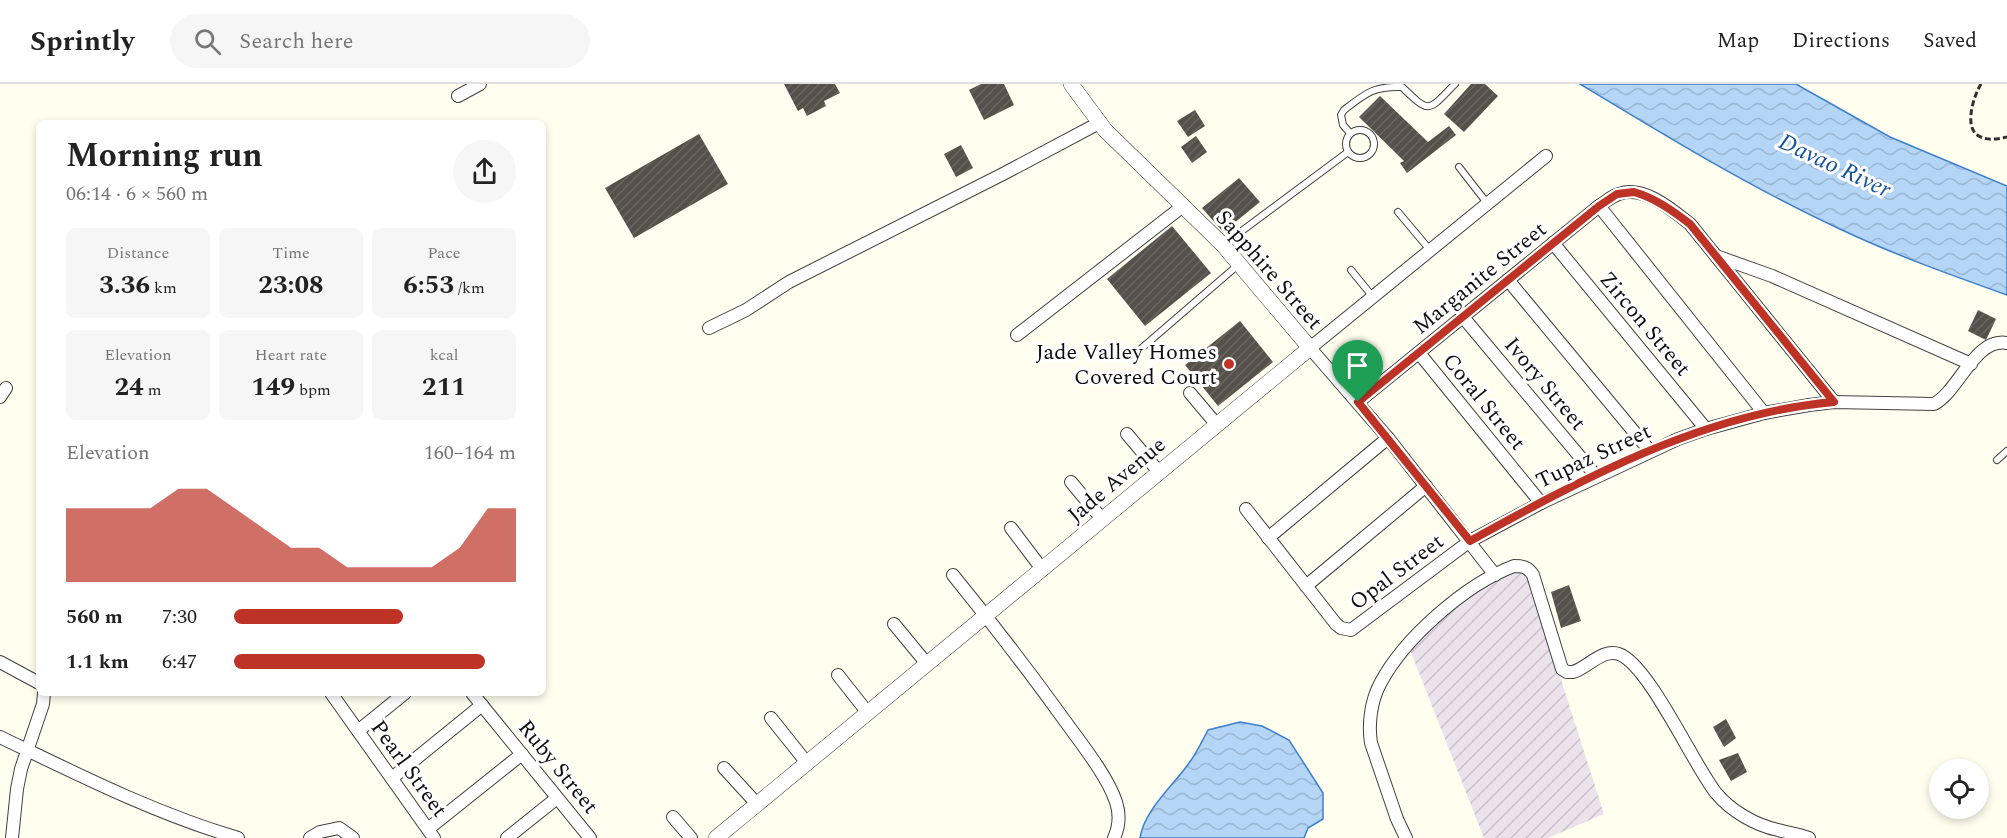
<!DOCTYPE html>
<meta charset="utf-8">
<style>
:root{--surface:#fff;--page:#f6f6f6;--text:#222;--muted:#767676;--line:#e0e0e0;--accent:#bd3326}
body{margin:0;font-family:Spectral,serif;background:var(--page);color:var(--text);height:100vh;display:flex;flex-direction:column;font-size:22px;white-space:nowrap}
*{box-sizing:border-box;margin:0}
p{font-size:20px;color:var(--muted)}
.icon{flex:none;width:33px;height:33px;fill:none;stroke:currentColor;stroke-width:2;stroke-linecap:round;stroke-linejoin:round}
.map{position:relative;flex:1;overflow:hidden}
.sheet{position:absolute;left:36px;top:36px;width:510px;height:576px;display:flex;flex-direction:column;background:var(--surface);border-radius:9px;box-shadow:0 3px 9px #0003}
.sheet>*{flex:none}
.tools{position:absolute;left:1929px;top:675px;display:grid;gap:12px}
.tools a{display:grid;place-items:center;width:60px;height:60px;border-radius:50%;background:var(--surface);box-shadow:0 3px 9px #0003;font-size:30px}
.pin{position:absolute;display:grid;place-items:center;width:51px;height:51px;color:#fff;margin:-62px -26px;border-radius:50% 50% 50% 0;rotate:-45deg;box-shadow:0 0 6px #0007}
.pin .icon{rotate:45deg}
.round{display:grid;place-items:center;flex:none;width:63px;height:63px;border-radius:32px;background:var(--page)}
.head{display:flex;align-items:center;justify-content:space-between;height:102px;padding:0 30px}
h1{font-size:33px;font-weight:700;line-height:45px}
.metrics{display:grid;grid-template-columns:repeat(3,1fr);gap:9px;height:102px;padding:6px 30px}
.metrics div{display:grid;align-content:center;border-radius:9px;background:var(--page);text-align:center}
.metrics b{font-size:26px;font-weight:700}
.metrics small{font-size:16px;font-weight:400}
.metrics p{font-size:16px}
.chart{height:168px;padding:12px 30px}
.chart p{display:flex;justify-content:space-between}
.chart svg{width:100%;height:108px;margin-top:6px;fill:var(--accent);opacity:.7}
ul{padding:0 30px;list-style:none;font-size:20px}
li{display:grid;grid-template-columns:96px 72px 1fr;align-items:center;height:45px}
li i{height:15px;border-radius:8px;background:var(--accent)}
header{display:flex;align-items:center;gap:36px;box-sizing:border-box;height:84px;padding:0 30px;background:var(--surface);border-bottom:2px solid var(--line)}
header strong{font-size:28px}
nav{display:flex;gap:33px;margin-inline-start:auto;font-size:21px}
.search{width:420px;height:54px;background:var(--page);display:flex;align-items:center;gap:15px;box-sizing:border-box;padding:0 21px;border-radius:33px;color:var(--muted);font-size:22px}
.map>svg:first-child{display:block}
.industrial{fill:url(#industrial-furrows)}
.water{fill:url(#water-waves);stroke:#3b80cc;stroke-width:1.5}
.building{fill:url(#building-hatch)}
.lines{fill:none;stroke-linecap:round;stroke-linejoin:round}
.service-casing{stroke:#414141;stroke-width:8}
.minor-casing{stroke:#414141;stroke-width:14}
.tertiary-casing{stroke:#414141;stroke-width:16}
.path{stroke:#303030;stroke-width:3;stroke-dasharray:6 3;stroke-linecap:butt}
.service{stroke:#fff;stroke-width:6}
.minor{stroke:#fff;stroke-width:12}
.tertiary{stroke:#fff;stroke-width:15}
.route-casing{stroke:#fff;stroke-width:12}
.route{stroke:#bd3326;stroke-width:8}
.poi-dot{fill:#bd3326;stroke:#fff;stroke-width:2}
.labels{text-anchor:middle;stroke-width:6;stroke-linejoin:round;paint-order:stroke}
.street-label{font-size:22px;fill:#0e0e0e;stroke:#fff}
.poi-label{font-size:22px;fill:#0e0e0e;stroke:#fff;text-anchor:end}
.water-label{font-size:24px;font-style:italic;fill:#17529f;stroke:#fff}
</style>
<header>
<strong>Sprintly</strong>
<div class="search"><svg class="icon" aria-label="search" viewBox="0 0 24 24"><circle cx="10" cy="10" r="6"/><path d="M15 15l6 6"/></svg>Search here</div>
<nav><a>Map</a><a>Directions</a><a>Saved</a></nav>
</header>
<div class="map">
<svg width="2007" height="754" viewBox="0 0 2007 754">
<defs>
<pattern id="industrial-furrows" width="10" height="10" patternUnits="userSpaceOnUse" patternTransform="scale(1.5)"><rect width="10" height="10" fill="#ece2ec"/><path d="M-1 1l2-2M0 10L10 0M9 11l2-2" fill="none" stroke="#c9c1c9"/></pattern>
<pattern id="water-waves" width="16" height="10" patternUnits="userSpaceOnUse" patternTransform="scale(1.5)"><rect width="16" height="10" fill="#b4d5f6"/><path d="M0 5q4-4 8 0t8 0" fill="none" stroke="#9ab6d2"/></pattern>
<pattern id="building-hatch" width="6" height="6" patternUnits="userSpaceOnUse" patternTransform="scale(1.5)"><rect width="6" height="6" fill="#56504a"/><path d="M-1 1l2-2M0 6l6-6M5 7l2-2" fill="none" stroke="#696560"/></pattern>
</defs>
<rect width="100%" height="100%" fill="#fffeef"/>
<path class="industrial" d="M1518 487 1524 488 1528 492 1604 730 1548 754H1484L1410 566 1442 534 1473 510 1510 489Z"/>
<g class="water">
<path d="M1580 0H1796L1890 53 2007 102V211C1951 191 1895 171 1842 146 1751 104 1666 52 1580 0Z"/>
<path d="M1240 638 1262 642 1289 656 1323 709V735L1308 744 1304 754H1140C1144 726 1174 701 1189 679 1197 669 1202 657 1208 646Z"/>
</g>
<g class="building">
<path d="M784 0H835L840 9 824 17 826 22 807 32 803 24 798 27Z"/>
<path d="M981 0H1004L1014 21 984 36 969 6Z"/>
<path d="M1471 0H1485L1498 12 1464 48 1444 30Z"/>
<path d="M1380 12 1428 58 1449 42 1456 51 1407 89 1400 79 1404 77 1359 33Z"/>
<path d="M1195 26 1205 42 1188 53 1177 37Z"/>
<path d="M699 50 728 100 634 154 605 104Z"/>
<path d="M1196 52 1207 68 1192 79 1181 63Z"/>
<path d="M961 61 973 84 956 93 944 70Z"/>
<path d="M1239 94 1260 118 1223 148 1202 124Z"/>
<path d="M1172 142 1211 189 1145 242 1107 195Z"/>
<path d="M1978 226 1996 235 1986 256 1968 247Z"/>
<path d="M1240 237 1273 278 1218 322 1185 281Z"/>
<path d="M1569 501 1581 537 1561 544 1551 508Z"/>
<path d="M1726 635 1736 654 1724 663 1713 643Z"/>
<path d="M1738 669 1747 688 1731 697 1719 676Z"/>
</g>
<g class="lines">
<g class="service-casing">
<g id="service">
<circle cx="1360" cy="60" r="14"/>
<path d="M1350 49 1343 41 1341 31 1344 26C1366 9 1374 2 1402 3 1431 31 1428 27 1455 0"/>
<path d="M1459 83 1487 119"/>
<path d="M1398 128 1430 166"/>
<path d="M1223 161 1348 68"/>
<path d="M1351 186 1373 213"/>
<path d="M1136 269 1238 181"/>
<path d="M1997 376 2007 367"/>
</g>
</g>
<g class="minor-casing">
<g id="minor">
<path d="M458 12 480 0"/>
<path d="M1599 122 1764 329"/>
<path d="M1553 159 1706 345"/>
<path d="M1716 172 1772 192 1971 280"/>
<path d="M1508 196 1650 367"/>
<path d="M1463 233 1596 392"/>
<path d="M709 244 746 226 789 198 1003 90 1099 39"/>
<path d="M1017 251 1183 122"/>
<path d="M1419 269 1541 419"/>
<path d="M1190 309 1217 341"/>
<path d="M0 313 6 304"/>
<path d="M1358 318 1599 122C1605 118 1612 112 1619 110 1644 101 1672 126 1690 140L1834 318"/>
<path d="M1127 350 1159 388"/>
<path d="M1071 398 1102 435"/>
<path d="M1246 425 1336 540 1341 544 1351 546 1470 457 1541 419 1678 355 1706 345 1764 329 1809 321 1834 318 1934 320C1959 307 1975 253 2007 259"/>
<path d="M1011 444 1042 485"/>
<path d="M1268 454 1388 354"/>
<path d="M953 491C992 539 1029 587 1065 637 1081 659 1108 693 1116 718 1120 730 1119 743 1114 754"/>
<path d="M1495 491 1388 354 1310 264 1546 72"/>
<path d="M1306 502 1426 402"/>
<path d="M894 540 927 580"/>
<path d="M0 578 39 599"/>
<path d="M838 591 868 629"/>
<path d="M331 609 434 754"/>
<path d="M472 609 590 754"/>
<path d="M771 634 807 679"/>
<path d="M358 647 405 609"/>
<path d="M0 653C79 691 154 729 238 754"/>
<path d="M724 684 757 720"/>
<path d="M392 694 482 621"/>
<path d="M673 733 691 754"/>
<path d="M428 745 522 670"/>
<path d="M12 754 17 705 21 685 43 620 44 609"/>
<path d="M310 754 320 748 339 744 353 754"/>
<path d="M507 754 557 714"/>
<path d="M1406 754 1397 735 1371 659C1368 640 1371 617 1380 600 1404 554 1466 500 1514 482 1523 482 1528 483 1533 491L1562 585 1567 588H1573C1587 584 1603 564 1619 570 1649 581 1693 680 1716 709 1731 727 1755 741 1778 746 1789 749 1799 750 1809 754"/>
</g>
</g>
<g class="tertiary-casing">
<path id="tertiary" d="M716 754 1310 264 1223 161 1105 46 1071 0"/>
</g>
<path class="path" d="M1981 0C1974 11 1963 44 1979 52 1987 57 1998 55 2007 53"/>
<use href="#service" class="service"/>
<use href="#minor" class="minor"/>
<use href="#tertiary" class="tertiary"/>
</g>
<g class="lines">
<g class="route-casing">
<path id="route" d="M1634 108C1655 114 1673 127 1690 140L1834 318C1704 329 1582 395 1470 457L1358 318 1599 122 1617 110Z"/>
</g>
<use href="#route" class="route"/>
</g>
<circle class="poi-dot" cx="1229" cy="280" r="6"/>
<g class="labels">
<g class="street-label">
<text transform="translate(1270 185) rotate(49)" y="8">Sapphire Street</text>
<text transform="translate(1479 193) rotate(-39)" y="8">Marganite Street</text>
<text transform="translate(1646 239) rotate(50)" y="8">Zircon Street</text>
<text transform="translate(1546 299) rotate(50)" y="8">Ivory Street</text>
<text transform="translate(1485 317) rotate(51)" y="8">Coral Street</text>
<text transform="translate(1593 371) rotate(-25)" y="8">Tupaz Street</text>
<text transform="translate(1116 395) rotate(-40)" y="8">Jade Avenue</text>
<text transform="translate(1396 487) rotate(-37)" y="8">Opal Street</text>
<text transform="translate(559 682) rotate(51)" y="8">Ruby Street</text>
<text transform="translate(410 684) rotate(54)" y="8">Pearl Street</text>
</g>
<g class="poi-label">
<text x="1217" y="275">Jade Valley Homes<tspan x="1217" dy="25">Covered Court</tspan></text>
</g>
<g class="water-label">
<text transform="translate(1835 81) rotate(25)" y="8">Davao River</text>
</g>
</g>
</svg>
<div class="tools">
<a><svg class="icon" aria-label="locate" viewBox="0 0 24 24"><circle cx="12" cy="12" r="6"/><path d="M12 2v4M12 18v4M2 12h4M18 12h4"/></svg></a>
</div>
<div class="pin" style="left:1358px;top:318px;background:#1e9e55"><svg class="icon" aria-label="arrive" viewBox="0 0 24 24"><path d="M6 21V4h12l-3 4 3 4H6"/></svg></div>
<section class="sheet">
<div class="head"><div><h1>Morning run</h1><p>06:14 · 6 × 560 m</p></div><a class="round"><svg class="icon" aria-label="share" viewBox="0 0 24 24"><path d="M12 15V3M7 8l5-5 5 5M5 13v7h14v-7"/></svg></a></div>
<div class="metrics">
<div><p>Distance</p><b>3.36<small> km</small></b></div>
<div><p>Time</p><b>23:08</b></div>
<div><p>Pace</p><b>6:53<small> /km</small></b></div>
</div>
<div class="metrics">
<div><p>Elevation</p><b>24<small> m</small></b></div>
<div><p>Heart rate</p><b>149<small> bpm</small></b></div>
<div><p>kcal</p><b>211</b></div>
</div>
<div class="chart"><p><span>Elevation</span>160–164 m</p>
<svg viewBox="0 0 160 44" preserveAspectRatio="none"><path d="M0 44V14L10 14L20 14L30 14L40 6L50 6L60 14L70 22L80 30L90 30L100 38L110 38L120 38L130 38L140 30L150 14L160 14V44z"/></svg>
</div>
<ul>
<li><b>560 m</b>7:30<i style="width:60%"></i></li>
<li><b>1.1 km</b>6:47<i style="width:89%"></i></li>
</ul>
</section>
</div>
